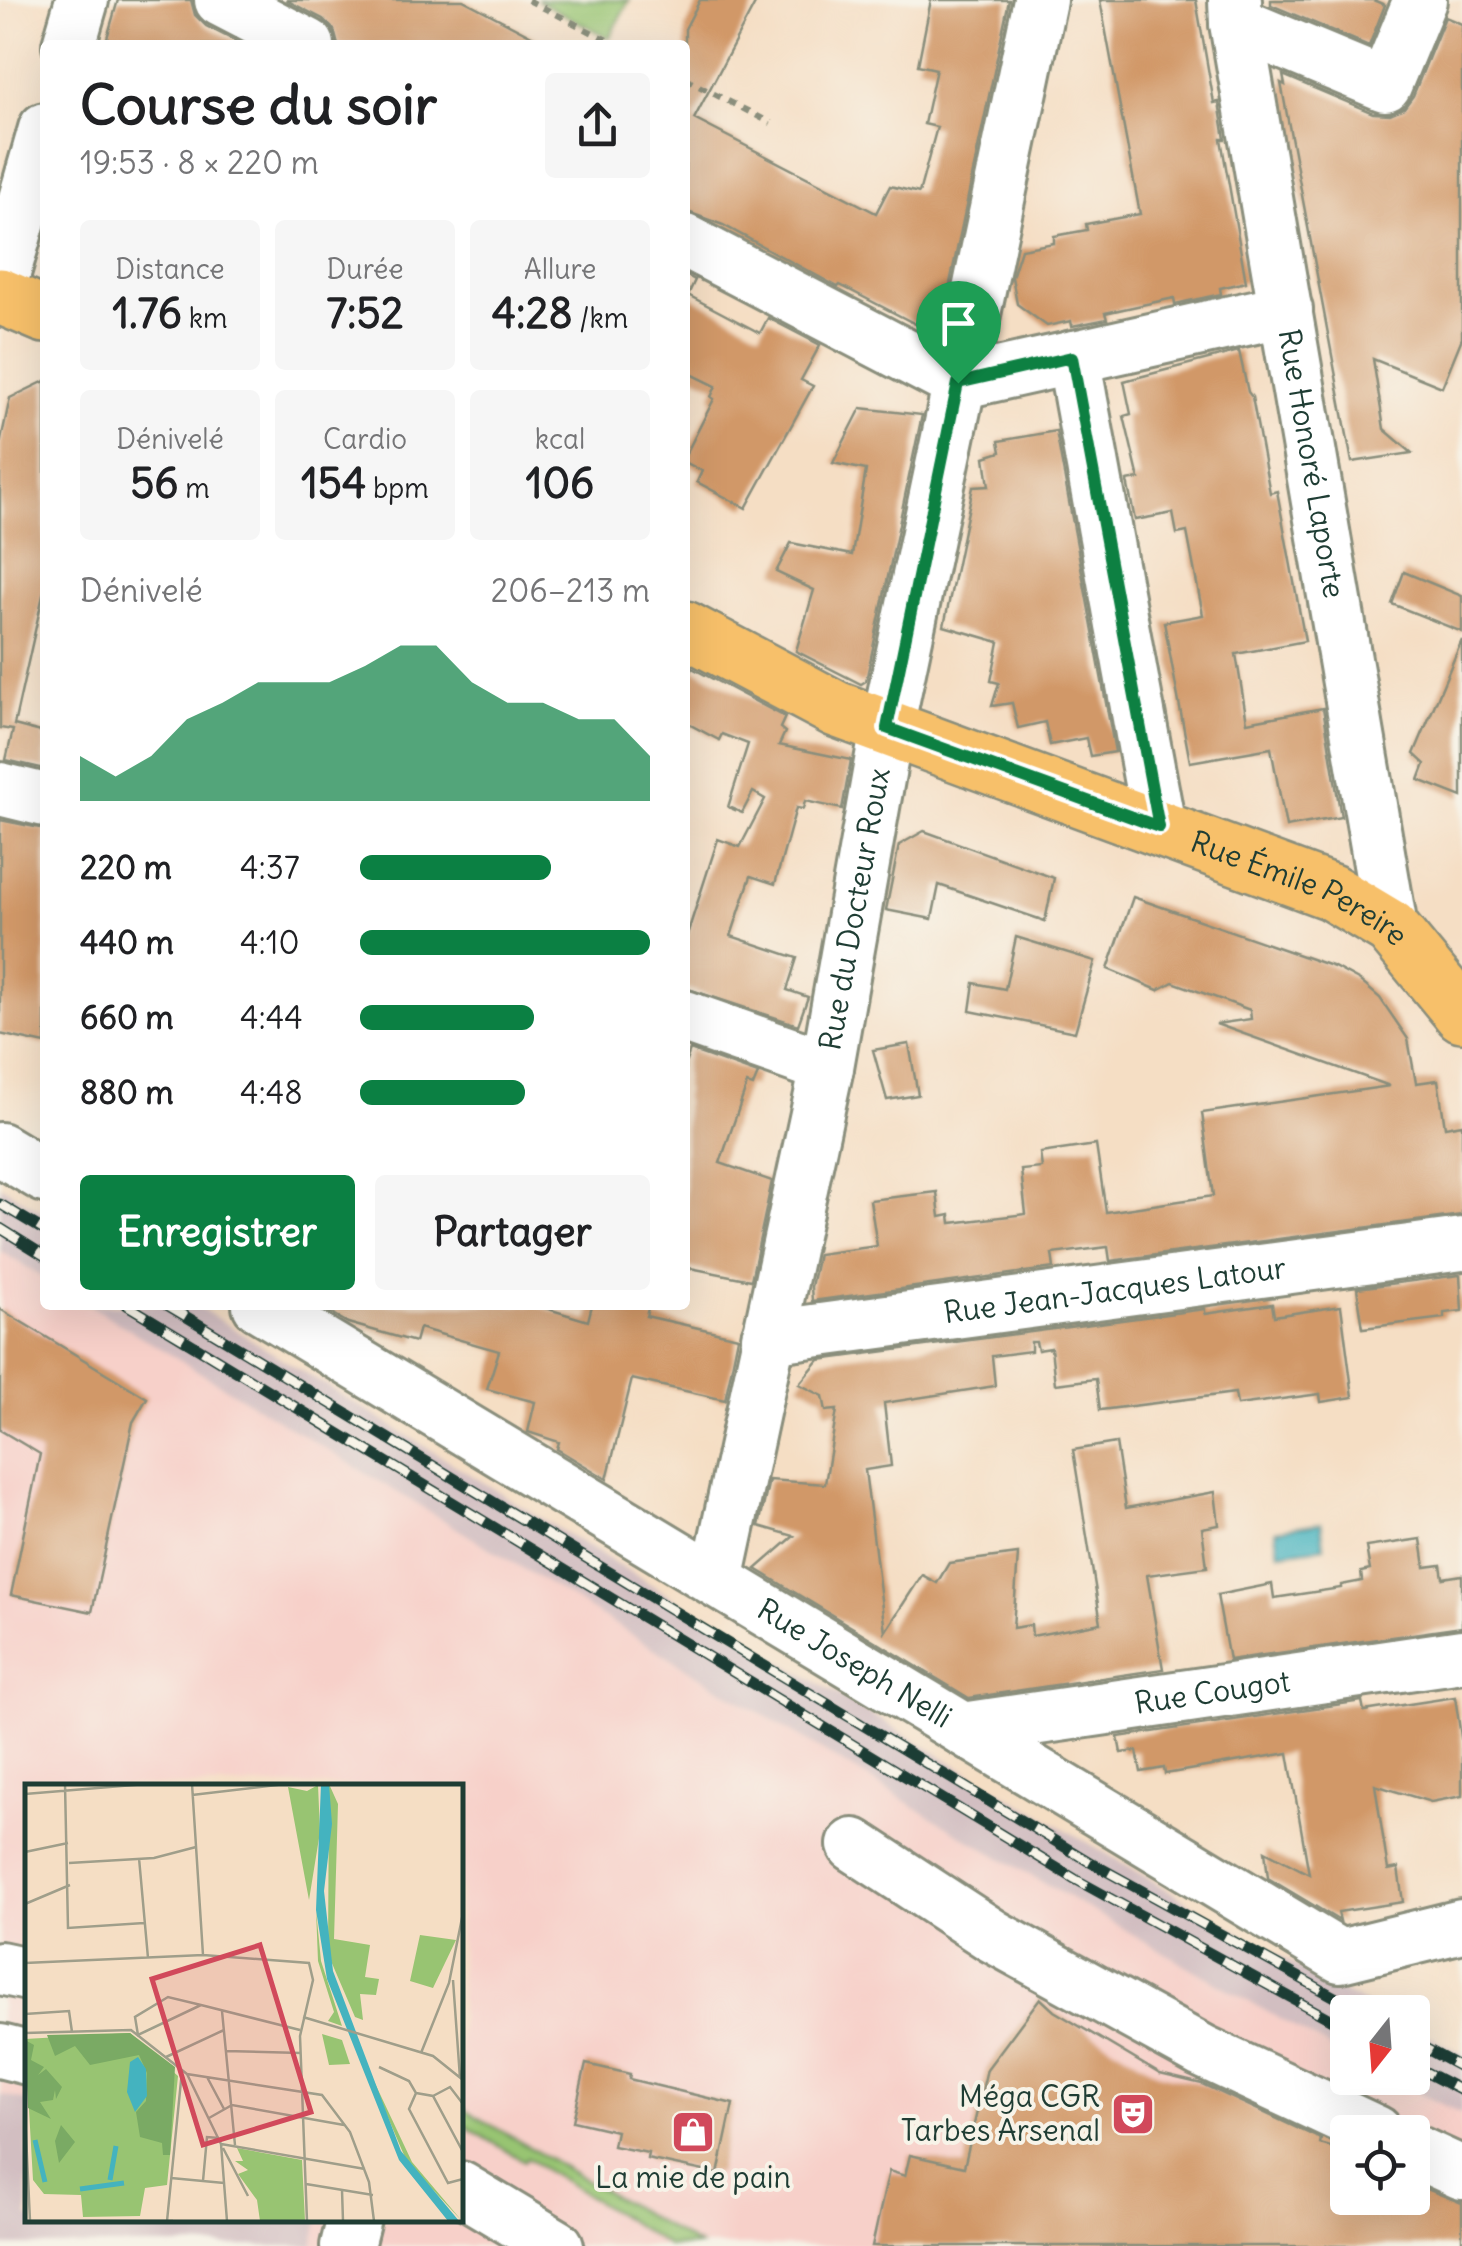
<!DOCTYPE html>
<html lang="fr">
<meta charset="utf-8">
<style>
:root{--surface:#fff;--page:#f6f6f6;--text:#202124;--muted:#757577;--accent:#0b8043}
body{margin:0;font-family:Delius,sans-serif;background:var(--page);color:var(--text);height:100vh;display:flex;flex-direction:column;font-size:38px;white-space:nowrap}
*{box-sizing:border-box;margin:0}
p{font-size:32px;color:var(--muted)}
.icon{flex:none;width:55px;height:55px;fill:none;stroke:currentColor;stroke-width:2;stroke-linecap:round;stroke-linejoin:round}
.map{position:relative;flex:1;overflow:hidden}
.side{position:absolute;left:40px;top:40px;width:650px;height:1270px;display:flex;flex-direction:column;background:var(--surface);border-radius:10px;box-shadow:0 10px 40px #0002}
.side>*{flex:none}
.needle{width:65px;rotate:197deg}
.buttons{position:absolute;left:1330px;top:1995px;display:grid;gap:20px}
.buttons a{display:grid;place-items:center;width:100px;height:100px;border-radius:10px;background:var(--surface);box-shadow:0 10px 40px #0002;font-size:50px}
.pin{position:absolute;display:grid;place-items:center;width:85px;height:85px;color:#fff;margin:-102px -42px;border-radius:50% 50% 50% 0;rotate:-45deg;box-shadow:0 0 10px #0007}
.pin .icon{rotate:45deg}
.round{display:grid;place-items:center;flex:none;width:105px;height:105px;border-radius:10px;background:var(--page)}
.summary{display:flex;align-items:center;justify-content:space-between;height:170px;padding:0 40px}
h1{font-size:55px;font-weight:800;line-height:75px}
.metrics{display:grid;grid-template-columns:repeat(3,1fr);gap:15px;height:170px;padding:10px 40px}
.metrics div{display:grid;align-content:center;border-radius:10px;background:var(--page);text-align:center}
.metrics b{font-size:42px;font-weight:800}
.metrics small{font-size:28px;font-weight:400}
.metrics p{font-size:28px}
.chart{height:280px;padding:20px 40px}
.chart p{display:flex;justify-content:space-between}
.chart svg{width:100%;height:180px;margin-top:10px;fill:var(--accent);opacity:.7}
.primary-button{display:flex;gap:20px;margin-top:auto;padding:20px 40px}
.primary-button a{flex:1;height:115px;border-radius:10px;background:var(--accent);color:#fff;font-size:40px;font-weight:800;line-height:115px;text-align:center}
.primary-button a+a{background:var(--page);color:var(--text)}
ul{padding:0 40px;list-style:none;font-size:32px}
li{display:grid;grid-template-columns:160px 120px 1fr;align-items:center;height:75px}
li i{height:25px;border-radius:12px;background:var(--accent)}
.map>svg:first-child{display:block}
.built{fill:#f7d0c9;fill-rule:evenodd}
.industrial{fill:#d2bec1}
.green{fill:#98c472;stroke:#5c8053;stroke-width:2.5}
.water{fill:#44b3bf;stroke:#32787a;stroke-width:2.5}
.building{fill:#d19867}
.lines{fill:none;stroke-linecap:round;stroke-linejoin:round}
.minor-casing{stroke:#8a8e7c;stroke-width:58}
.major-casing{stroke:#8a8e7c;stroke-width:60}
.path{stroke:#8a8e7c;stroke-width:6;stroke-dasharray:8 8;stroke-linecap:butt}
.minor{stroke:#fff;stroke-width:52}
.major{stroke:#f7c06b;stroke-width:55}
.rail-casing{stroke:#1f3d34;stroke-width:11}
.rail{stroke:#f7f3e8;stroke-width:8;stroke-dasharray:22;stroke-linecap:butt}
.route-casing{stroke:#fff;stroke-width:20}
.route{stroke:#0b8043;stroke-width:12}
.labels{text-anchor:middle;stroke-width:8;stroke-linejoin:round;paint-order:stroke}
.street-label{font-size:30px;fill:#1f3d34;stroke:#f7f3e8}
.poi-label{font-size:30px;fill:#1f3d34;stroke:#f7f3e8;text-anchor:end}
.inset-river{fill:none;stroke:#44b3bf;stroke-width:5}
.inset-road{fill:none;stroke:#9f9e8a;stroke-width:2.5}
.view{fill:#d1495b;fill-opacity:0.15;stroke:#d1495b;stroke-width:5}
.inset-edge{fill:none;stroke:#1f3d34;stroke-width:5}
</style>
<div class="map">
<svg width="1462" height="2246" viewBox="0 0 1462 2246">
<rect width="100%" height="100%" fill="#f7f3e8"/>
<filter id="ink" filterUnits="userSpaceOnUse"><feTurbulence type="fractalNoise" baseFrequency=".01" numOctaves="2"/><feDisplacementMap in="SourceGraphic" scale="20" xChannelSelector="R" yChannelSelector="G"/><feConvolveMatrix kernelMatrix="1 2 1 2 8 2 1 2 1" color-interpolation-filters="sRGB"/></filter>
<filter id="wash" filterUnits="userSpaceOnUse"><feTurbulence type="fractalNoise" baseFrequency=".0048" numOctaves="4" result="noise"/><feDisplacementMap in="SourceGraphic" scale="40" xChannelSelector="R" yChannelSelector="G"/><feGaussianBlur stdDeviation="2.25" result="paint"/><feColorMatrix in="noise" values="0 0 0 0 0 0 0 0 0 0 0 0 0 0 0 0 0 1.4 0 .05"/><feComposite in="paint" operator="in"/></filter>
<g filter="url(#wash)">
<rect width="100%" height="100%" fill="#f5dec4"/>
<path class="built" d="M0 1251 45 1278V1305H89L968 1839 1347 2058 1348 2078H1387L1462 2114V2246H312L319 2219 460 2218V1786H28L27 2101 0 2095ZM1348 2132H1412V2198H1348Z"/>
<g class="industrial">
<path d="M0 1185 45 1213V1278L0 1251Z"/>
<path d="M89 1305H195L595 1551 1332 1987 1382 2012H1348L1347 2058 968 1839Z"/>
<path d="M1413 2028 1462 2053V2114L1387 2078H1412Z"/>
<path d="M0 2095 27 2101 28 2218 319 2219 313 2246H0Z"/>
</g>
<g class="green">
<path d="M537 0H629L609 38Z"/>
<path d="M460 2107 699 2246H668L527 2158 524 2161 460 2123Z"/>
</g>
<path class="water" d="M1321 1523 1324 1547 1279 1553 1276 1530Z"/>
<g id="blocks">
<g class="building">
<path d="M118 0H191L195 15 206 26 243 45H105Z"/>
<path d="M286 0H463L549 45H338L334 30 323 19Z"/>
<path d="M700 0H757L694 119 876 213 890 186 919 193 937 127 924 124 936 69 918 65 931 0H1009L940 331 935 334 840 285 838 287 723 225 685 211V29Z"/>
<path d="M1100 0H1196L1214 103 1219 102 1225 139H1221L1246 282 1220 288 1221 294 1175 304 1174 298 1105 313 1107 319 1072 326 1071 321 1047 326 1017 304 1012 277 1021 249 1054 243V236L1087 230 1086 224 1140 214Z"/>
<path d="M1271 0H1373L1385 5 1369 46 1271 5Z"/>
<path d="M1445 17 1462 24V338L1442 387 1373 359 1384 429 1412 453 1352 462 1281 83 1285 85 1283 75 1373 113 1390 114 1404 108 1413 96Z"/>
<path d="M685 275 695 280 688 295 760 333 768 318 820 345 801 380 813 386 746 508 697 482 702 471 685 462V456L714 399 711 397 716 386 685 371Z"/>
<path d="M1239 351 1248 392 1252 397 1270 493 1277 491 1305 641 1236 654 1247 722 1323 708 1341 817 1286 827 1271 748 1190 762 1164 622 1203 615 1187 532 1177 534 1173 513 1135 520 1127 481 1139 479 1124 416 1131 414 1124 381Z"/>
<path d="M45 381V586L14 725 45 733V769L6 760 13 730 0 728V445L10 398Z"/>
<path d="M861 408 922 415 866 681 861 684 796 651 814 590 776 572 791 543 852 555 866 470 833 463Z"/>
<path d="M1056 431 1115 752 1090 756 1086 738 1050 745 1045 722 1018 728 1012 703 992 706 999 683 991 681 999 642 944 626 973 487 989 486 985 457 1001 452 999 441Z"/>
<path d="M1404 572 1462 596V632L1392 604Z"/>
<path d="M1462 640V797L1419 780 1425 764 1414 754Z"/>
<path d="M692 668 785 717 780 728 785 732 779 745 851 760 842 809 805 801 803 809 796 808 775 884 751 876 731 936 797 958 787 990 808 997 798 1025 685 988V941L718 839 740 847 765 799 753 792 742 813 728 807 748 744 722 734 719 740 685 722V682Z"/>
<path d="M0 820 45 829V1044L0 1034Z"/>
<path d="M924 831 1054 878 1045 921 939 885 932 919 886 910 899 845Z"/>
<path d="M1133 897 1334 967 1360 981 1380 998 1408 1039 1416 1083 1438 1080 1445 1127 1462 1124V1215L1110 1261 1108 1247 1052 1254 1054 1268 812 1301 811 1287 818 1254 877 1246 870 1200 937 1192 940 1217 950 1215 951 1223 1026 1214 1021 1170 1042 1168 1040 1153 1096 1145 1106 1212 1213 1196 1202 1113 1390 1086 1216 1024 1251 1019 1250 1010 1173 982 1158 990 1108 969Z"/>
<path d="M1016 937 1095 961 1075 1032 970 1011 974 983 1005 989Z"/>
<path d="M909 1044 918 1095 887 1100 873 1050Z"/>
<path d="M690 1050 758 1074 753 1086 747 1084 720 1163 772 1181 751 1280 685 1267V1064Z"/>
<path d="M1460 1275 1462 1311 1444 1313V1318L1363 1328 1357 1288Z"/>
<path d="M1272 1304 1274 1316 1341 1306 1353 1397 1321 1402 1320 1394 1237 1405 1235 1393 1100 1410 1096 1379 1055 1384 1051 1348 1038 1350 1036 1342H1031V1351L992 1356 995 1386 884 1403 891 1466 865 1470 885 1632 922 1575 937 1583 949 1563 1018 1554 1013 1628 1031 1625 1032 1636 1101 1623 1073 1450 1116 1443 1126 1508 1215 1492 1219 1525 1202 1528 1207 1567 1147 1575 1163 1669 969 1698 756 1569 794 1536 759 1526 769 1480 825 1484 837 1410 826 1411 823 1396 799 1384 819 1360 1205 1309V1314Z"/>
<path d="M317 1305H535L588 1321 592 1305H649L646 1316 738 1337 725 1400 632 1379 607 1479 557 1449 559 1442 528 1432 535 1402 487 1389 499 1351 419 1328 415 1342 348 1323Z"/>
<path d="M0 1309 147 1398 133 1422 92 1612 11 1595 40 1454 0 1430Z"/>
<path d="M1421 1539 1425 1567 1441 1565 1443 1578 1462 1575V1627L1229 1660 1217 1595 1272 1584 1274 1598 1341 1588V1585L1362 1581 1361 1572 1370 1570 1366 1547Z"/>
<path d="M1455 1697 1462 1743V1796L1431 1802 1375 1785 1388 1870 1398 1868 1403 1902 1338 1912 1340 1921 1268 1878 1265 1851 1309 1874 1288 1753 1165 1774 1164 1768 1141 1772 1137 1751 1121 1753 1118 1737 1362 1701 1364 1711Z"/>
<path d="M1040 1998 1054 2011 1160 2074 1202 2084 1321 2139 1320 2144 1348 2152V2198H1412V2183L1462 2203V2246H872L889 2171 905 2176 910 2155 964 2167 987 2069Z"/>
<path d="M586 2064 630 2074 629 2079 733 2104 718 2174 647 2159 648 2153 613 2146 616 2131 573 2121Z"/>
</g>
</g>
</g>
<g filter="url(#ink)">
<use href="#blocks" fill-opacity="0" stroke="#8a8e7c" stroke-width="2.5"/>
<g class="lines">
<g class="minor-casing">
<g id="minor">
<path d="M221 0 308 45"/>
<path id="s1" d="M1235 0 1236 23 1391 928"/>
<path d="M1236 23 1385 85 1420 0"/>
<path d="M69 45 82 0"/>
<path d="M685 241 958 383 1286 310"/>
<path d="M0 287 45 129"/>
<path d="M1073 357 1159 827"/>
<path d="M0 789 45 800"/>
<path d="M685 1017 827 1067"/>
<path d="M0 1149 45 1176"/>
<path id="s2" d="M259 1305 1340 1956 1462 1926"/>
<path id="s3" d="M768 1337 1462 1244"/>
<path id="s4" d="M717 1580 827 1067 887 728 1040 0"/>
<path id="s5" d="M963 1729 1462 1656"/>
<path d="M854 1845 993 1936 1202 2051 1376 2132"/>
<path d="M0 1968 28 1974"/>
<path d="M0 2051 28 2058"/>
<path d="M1412 2150 1462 2173"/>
<path d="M460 2188 557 2246"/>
<path d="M347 2246 354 2218"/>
</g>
</g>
<g class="major-casing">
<g id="major">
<path d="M0 296 45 315"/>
<path id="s6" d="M685 629 836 709 1331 892 1391 928 1462 1014"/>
</g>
</g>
<g class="path">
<path d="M528 0 617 45"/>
<path d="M685 79 771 123"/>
</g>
<use href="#minor" class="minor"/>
<use href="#major" class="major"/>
<g class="rail-casing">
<g id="rail">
<path d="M0 1204 45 1231"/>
<path d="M0 1228 45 1256"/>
<path d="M127 1305 1075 1879 1348 2029"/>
<path d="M167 1305 1088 1861 1362 2012"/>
<path d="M1412 2041 1462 2068"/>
<path d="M1412 2065 1462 2091"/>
</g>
</g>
<use href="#rail" class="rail"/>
</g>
</g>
<g class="lines" filter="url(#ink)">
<g class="route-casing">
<path id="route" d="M1072 357 1159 827 887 728 958 383Z"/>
</g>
<use href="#route" class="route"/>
</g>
<defs>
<g id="theatre-square" transform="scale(2.25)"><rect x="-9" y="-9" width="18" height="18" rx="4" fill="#d1495b" stroke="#f7f3e8"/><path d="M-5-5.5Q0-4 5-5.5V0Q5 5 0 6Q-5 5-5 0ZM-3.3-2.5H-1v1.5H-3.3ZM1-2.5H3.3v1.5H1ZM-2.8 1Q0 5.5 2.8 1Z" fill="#fff"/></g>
<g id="shop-square" transform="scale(2.25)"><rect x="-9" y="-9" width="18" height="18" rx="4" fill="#d1495b" stroke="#f7f3e8"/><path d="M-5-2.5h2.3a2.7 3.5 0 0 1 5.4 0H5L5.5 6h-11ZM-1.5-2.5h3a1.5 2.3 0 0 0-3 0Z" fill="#fff"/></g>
</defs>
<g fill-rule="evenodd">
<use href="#theatre-square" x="1133" y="2114"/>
<use href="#shop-square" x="693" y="2132"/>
</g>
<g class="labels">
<g class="street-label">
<text dy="10" stroke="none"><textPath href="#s1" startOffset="470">Rue Honoré Laporte</textPath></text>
<text dy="10" stroke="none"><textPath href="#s6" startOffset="668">Rue Émile Pereire</textPath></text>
<text dy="10" stroke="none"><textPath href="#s4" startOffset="685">Rue du Docteur Roux</textPath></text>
<text dy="10" stroke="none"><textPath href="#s3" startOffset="350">Rue Jean-Jacques Latour</textPath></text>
<text dy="10" stroke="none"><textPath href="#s2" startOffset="695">Rue Joseph Nelli</textPath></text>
<text dy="10" stroke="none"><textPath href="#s5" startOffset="252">Rue Cougot</textPath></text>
</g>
<g class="poi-label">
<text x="1100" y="2107">Méga CGR<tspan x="1100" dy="34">Tarbes Arsenal</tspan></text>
<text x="693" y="2188" text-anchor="middle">La mie de pain</text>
</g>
</g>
<g transform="translate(25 1784)">
<rect width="438" height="438" fill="#f5dec4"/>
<path d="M304 0 313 20 309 155 345 161 340 193 354 195 351 211 335 210 338 236 330 233 303 170ZM293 1 295 48 284 116 263 3 282 7ZM291 126 296 177 317 242 303 237 309 228 293 177ZM395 151 431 156 408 204 385 197ZM105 249 153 292 142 401 120 404 115 432 58 433 56 411 19 410 8 396 0 255ZM297 250 317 256 325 280 304 281ZM331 259 387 378 437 437 382 378ZM212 364 277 376 280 437H235L232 416 213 390 223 386 210 377H218Z" fill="#98c472"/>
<path d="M105 249 150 283 145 371H138L137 359 115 353 111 328 121 317 122 289 114 271 65 281 50 262 30 272 22 251ZM0 256 9 261 6 276 19 283 13 291 21 285 37 303 31 315 30 306 28 316 15 318 26 335 3 324ZM36 341 50 358 34 379 30 357Z" fill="#7aaa64"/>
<path d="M296 0H304L307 40 299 107 308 187 376 367 434 437H423L374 376 302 195 291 126ZM113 273 121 285 122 312 110 328 102 308 105 278Z" fill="#44b3bf"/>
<path class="inset-river" d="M10 356 20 398M85 396 91 362M55 405 99 399"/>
<path class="inset-road" d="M40 0 43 144 119 139M167 0 178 171M0 10 121 0M167 11 260 0M0 68 43 59M114 74 123 174M44 79 129 74 171 63M0 120 45 101M0 179 178 171 284 179 288 196 275 252 282 437M428 196 435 294M176 221 113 251 110 233 143 213 176 221 275 246M197 227 210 361M0 230 44 227 47 248M278 233 408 272 438 296M0 249 106 246 162 290 297 311 325 348 344 398 349 437M201 267 276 269M396 269 424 199 438 129M141 273 199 246M354 283 384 297 391 309 384 325 423 399 438 395M162 290 196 360 202 437M182 293 199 325M391 309 408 312 438 368M408 312 425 303 438 320M0 329 5 437M184 334 207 321 319 341M196 360 340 385M198 364 223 412M146 394 199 399M178 397 182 353 194 354M281 400 348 411M317 406 318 437M0 437H148M142 437 157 287"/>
<path class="view" d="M235 161 286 328 178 361 127 195Z"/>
<rect width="438" height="438" class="inset-edge"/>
</g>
</svg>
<div class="buttons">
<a><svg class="needle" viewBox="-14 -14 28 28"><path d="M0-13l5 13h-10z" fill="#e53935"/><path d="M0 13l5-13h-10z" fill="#757577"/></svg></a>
<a><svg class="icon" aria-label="locate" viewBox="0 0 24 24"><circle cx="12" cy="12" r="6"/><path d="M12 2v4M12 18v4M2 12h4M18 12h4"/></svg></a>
</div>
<div class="pin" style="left:958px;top:383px;background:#1e9e55"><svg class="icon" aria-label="arrive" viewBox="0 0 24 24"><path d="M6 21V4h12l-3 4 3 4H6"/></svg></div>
<section class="side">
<div class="summary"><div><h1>Course du soir</h1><p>19:53 · 8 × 220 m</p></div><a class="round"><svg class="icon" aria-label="share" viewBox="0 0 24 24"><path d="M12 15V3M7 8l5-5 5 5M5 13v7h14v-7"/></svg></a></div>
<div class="metrics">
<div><p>Distance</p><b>1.76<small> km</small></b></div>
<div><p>Durée</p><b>7:52</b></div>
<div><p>Allure</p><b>4:28<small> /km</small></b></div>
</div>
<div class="metrics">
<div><p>Dénivelé</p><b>56<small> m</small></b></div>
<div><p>Cardio</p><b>154<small> bpm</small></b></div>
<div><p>kcal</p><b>106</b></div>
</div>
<div class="chart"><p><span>Dénivelé</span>206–213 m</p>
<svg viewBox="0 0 160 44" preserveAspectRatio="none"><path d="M0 44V33L10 38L20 33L30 24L40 20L50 15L60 15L70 15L80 11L90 6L100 6L110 15L120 20L130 20L140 24L150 24L160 33V44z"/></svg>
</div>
<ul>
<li><b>220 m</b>4:37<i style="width:66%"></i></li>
<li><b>440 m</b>4:10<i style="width:100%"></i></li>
<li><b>660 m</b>4:44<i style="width:60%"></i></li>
<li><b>880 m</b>4:48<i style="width:57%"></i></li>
</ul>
<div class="primary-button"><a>Enregistrer</a><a>Partager</a></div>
</section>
</div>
